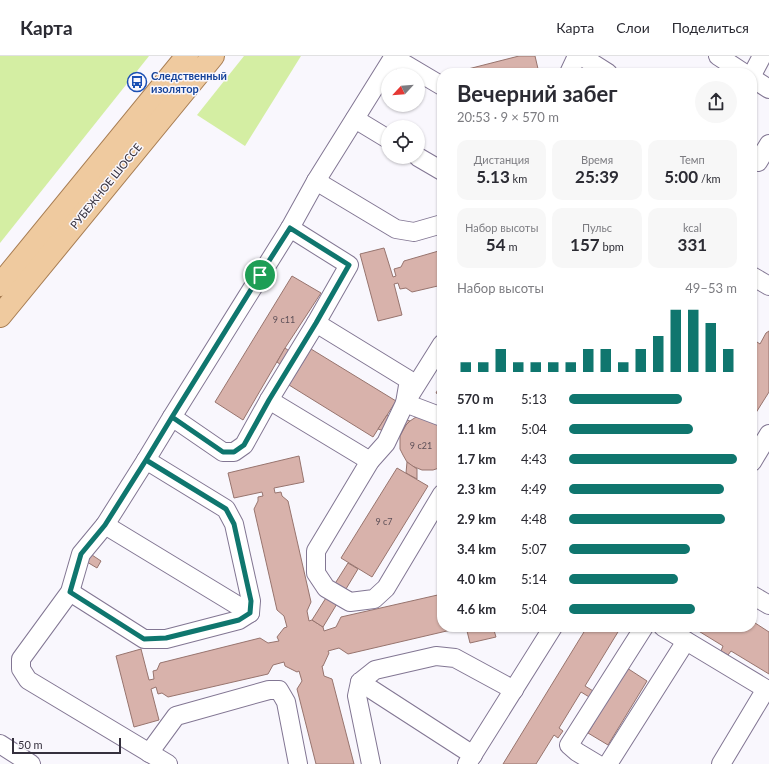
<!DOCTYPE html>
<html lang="ru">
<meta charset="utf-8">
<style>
:root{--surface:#fff;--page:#f7f7f7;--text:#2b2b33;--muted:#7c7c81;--line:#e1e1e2;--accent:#0f766e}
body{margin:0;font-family:Lato,sans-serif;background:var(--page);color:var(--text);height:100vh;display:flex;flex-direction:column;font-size:15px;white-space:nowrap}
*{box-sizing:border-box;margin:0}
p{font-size:13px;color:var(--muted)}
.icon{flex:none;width:22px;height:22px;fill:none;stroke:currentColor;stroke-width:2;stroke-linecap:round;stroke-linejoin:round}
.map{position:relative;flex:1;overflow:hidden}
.panel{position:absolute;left:437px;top:12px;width:320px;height:564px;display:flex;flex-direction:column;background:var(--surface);border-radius:16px;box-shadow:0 1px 3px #0004}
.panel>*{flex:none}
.needle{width:26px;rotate:244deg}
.controls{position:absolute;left:381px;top:12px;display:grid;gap:8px}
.controls a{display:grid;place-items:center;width:44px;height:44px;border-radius:50%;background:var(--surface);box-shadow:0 1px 3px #0004;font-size:20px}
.scale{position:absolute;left:12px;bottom:10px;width:109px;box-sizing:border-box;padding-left:4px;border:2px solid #35303d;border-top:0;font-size:11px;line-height:14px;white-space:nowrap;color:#35303d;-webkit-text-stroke:3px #f9f7fd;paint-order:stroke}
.pin{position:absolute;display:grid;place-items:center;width:34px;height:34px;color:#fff;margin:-17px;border:2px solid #fff;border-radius:50%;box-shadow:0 1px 4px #0007}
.round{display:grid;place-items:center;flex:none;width:42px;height:42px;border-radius:21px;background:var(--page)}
.overview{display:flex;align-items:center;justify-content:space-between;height:68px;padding:0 20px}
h1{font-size:22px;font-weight:700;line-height:30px}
.stats{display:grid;grid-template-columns:repeat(3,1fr);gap:6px;height:68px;padding:4px 20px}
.stats div{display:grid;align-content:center;border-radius:10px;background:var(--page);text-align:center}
.stats b{font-size:17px;font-weight:700}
.stats small{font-size:11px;font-weight:400}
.stats p{font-size:11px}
.chart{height:112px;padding:8px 20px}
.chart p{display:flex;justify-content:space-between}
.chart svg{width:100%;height:72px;margin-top:4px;stroke:var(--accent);stroke-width:6}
ul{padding:0 20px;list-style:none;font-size:13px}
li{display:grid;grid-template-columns:64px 48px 1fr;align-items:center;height:30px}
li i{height:10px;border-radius:5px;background:var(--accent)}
header{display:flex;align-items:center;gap:24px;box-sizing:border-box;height:56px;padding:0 20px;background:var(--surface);border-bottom:1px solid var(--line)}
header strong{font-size:19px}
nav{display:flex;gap:22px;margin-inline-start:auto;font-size:14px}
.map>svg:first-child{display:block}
.green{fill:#d4eea3}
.building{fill:#d8b2ab;stroke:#97746e}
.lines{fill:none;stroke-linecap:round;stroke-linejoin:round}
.minor-casing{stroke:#827693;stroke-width:20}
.major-casing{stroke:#a77d53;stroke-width:24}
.minor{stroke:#fff;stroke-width:18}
.major{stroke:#efca9f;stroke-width:22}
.route-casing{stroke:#fff;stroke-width:8}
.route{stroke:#0f766e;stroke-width:5}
.labels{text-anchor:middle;stroke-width:3;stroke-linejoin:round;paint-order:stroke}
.number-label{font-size:9px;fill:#5e5058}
.transit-label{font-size:11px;font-weight:bold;fill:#164399;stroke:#f9f7fd;text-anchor:start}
.street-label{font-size:11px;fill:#35303d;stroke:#f9f7fd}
</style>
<header>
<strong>Карта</strong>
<nav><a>Карта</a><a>Слои</a><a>Поделиться</a></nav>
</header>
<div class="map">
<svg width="769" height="708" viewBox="0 0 769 708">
<rect width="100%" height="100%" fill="#f9f7fd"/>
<g class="green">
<path d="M0 0H149L0 187Z"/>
<path d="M244 0H301L245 90 197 59Z"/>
</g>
<g class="building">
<path d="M519 0H535L539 17H469L468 13Z"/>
<path d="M384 192 393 221 396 220 394 213 401 211 404 205 442 194V229L412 236 406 232 400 233 398 227 394 228 402 259 378 265 360 198Z"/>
<path d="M292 220 321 237 285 292 243 364 215 346Z"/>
<path d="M769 275V336L752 363V294L757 286 760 288 766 277Z"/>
<path d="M285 292 303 305 295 319 277 306Z"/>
<path d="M311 293 396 345 373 381 289 329Z"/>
<path d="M442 326V340L436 337Z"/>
<path d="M387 359 410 365 406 369 400 380 378 373Z"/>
<path d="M422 359 442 362V411L433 414H422L412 410 407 406 403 399 400 393V380L406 369 410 365 416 361Z"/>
<path d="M299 400 304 426 274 432 275 437 281 436 282 440 288 445 311 546 307 555 309 565 312 564 323 571 324 575 336 571 341 561 442 538V571H453L451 574 348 598 339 592 328 595 329 597 323 610H322L324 620 332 623 354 708H316L297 633 302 625 299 615 297 616 285 610 284 606 273 609 268 618 168 641 162 637 158 638 156 631 151 633 159 664 134 671 116 600 141 593 149 624 154 623 153 615 157 614 160 607 260 582 268 587 279 585 277 581 284 572 287 571 284 560 277 554 254 453 258 445V441L263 440 262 436 234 442 228 417Z"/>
<path d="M407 406 417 413V423L406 417Z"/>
<path d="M397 412 428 430 372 521 341 502Z"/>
<path d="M92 499 101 505 97 512 87 506Z"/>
<path d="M348 507 358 513 323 571 312 564Z"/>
<path d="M752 565 769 576V618L731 595 728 599 721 595 723 590 692 571H752Z"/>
<path d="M466 571H493L496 581 470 587Z"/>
<path d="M587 571H621L585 630 608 644 627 612 647 625 608 689 588 677 604 650 581 636 559 672 563 675 558 682 554 679 536 708H503Z"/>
</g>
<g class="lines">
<g class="minor-casing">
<g id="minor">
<path d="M581 0 608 17"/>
<path d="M718 0 744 17"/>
<path d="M393 1 442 30"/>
<path d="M569 17 577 0"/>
<path d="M752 19 762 0"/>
<path d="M752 22 769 33"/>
<path d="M355 63 388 83"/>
<path d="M418 101 442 115"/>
<path d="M758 106 769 88"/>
<path d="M316 125 396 173 414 176 442 168"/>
<path d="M290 172 349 209 316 267"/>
<path d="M752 220 769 230"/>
<path d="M442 288 405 347 386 387 370 405 316 495V517L326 532 350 546 374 543 386 532 442 438"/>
<path d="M269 344 370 405"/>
<path d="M172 361 223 396H234L244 389 269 344 316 267 409 324 405 347 442 361"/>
<path d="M752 406 769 378"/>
<path d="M105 469 250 557"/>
<path d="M70 536 144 583H166L239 564 250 557 251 545 234 468 226 453 146 404"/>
<path d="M752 539 769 549"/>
<path d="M663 571 766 633"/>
<path d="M360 626 473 699"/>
<path d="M0 688 31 708"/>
<path d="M149 697 176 660 269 634H279L286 646 298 708"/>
<path d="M168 708 28 624 21 613V603L70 536 81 498 105 469 146 404 172 361 290 172 316 125 394 0"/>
<path d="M371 708 357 640 360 626 375 614 436 600 455 602 514 634"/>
<path d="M467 708 553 571"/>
<path d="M597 708 577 696 569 689 644 571"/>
<path d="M608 708 686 585"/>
<path d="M721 708 766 633 769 635"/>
</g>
</g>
<g class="major-casing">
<g id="major">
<path d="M0 229 187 0"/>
<path d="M0 260 213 0"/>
</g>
</g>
<use href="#minor" class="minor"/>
<use href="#major" class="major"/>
</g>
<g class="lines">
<g class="route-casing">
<path id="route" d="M260 219 172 361 146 404 105 469 81 498 70 536 144 583 166 582 239 564 250 557 251 545 234 468 226 453 146 404 172 361 223 396H234L244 389 269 344 316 267 349 209 290 172 260 219"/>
</g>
<use href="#route" class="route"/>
</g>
<defs>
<g id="bus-ring" transform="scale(1)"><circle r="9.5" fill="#f9f7fd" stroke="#1a4fb4" stroke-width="1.5"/><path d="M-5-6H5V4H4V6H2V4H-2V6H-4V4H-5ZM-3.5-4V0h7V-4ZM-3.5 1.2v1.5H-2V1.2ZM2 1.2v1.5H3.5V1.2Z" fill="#1a4fb4"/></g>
</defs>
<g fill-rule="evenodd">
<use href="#bus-ring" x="137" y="26"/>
</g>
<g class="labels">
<g class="number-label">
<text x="284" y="267">9 с11</text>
<text x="421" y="393">9 с21</text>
<text x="384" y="469">9 с7</text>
</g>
<g class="transit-label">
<text x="151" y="24">Следственный<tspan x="151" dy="13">изолятор</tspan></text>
</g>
<g class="street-label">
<text transform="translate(106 130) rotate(-51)" y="4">РУБЕЖНОЕ ШОССЕ</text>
</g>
</g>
</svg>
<div class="controls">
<a><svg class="needle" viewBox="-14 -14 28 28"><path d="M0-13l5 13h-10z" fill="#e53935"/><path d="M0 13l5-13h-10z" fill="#7c7c81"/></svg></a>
<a><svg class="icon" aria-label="locate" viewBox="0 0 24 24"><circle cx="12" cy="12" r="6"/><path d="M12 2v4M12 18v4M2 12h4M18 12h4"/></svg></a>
</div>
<div class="scale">50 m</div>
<div class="pin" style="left:260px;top:219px;background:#1e9e55"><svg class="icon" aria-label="arrive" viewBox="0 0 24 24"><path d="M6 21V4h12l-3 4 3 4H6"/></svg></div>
<section class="panel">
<div class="overview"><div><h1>Вечерний забег</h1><p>20:53 · 9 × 570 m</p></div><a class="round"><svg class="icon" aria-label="share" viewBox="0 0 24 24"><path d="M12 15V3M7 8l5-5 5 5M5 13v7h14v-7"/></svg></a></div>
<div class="stats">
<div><p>Дистанция</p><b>5.13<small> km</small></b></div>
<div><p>Время</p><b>25:39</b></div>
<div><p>Темп</p><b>5:00<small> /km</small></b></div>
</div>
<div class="stats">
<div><p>Набор высоты</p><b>54<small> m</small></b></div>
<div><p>Пульс</p><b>157<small> bpm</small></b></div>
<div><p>kcal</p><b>331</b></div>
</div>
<div class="chart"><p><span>Набор высоты</span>49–53 m</p>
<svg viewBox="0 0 160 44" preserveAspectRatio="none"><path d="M5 44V38M15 44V38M25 44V30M35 44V38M45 44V38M55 44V38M65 44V38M75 44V30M85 44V30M95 44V38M105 44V30M115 44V22M125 44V6M135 44V6M145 44V14M155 44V30"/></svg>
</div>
<ul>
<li><b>570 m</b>5:13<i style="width:67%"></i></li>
<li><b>1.1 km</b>5:04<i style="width:74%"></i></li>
<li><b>1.7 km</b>4:43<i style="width:100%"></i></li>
<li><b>2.3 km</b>4:49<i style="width:92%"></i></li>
<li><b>2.9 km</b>4:48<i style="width:93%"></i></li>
<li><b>3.4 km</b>5:07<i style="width:72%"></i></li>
<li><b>4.0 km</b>5:14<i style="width:65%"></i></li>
<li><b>4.6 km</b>5:04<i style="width:75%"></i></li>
</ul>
</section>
</div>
